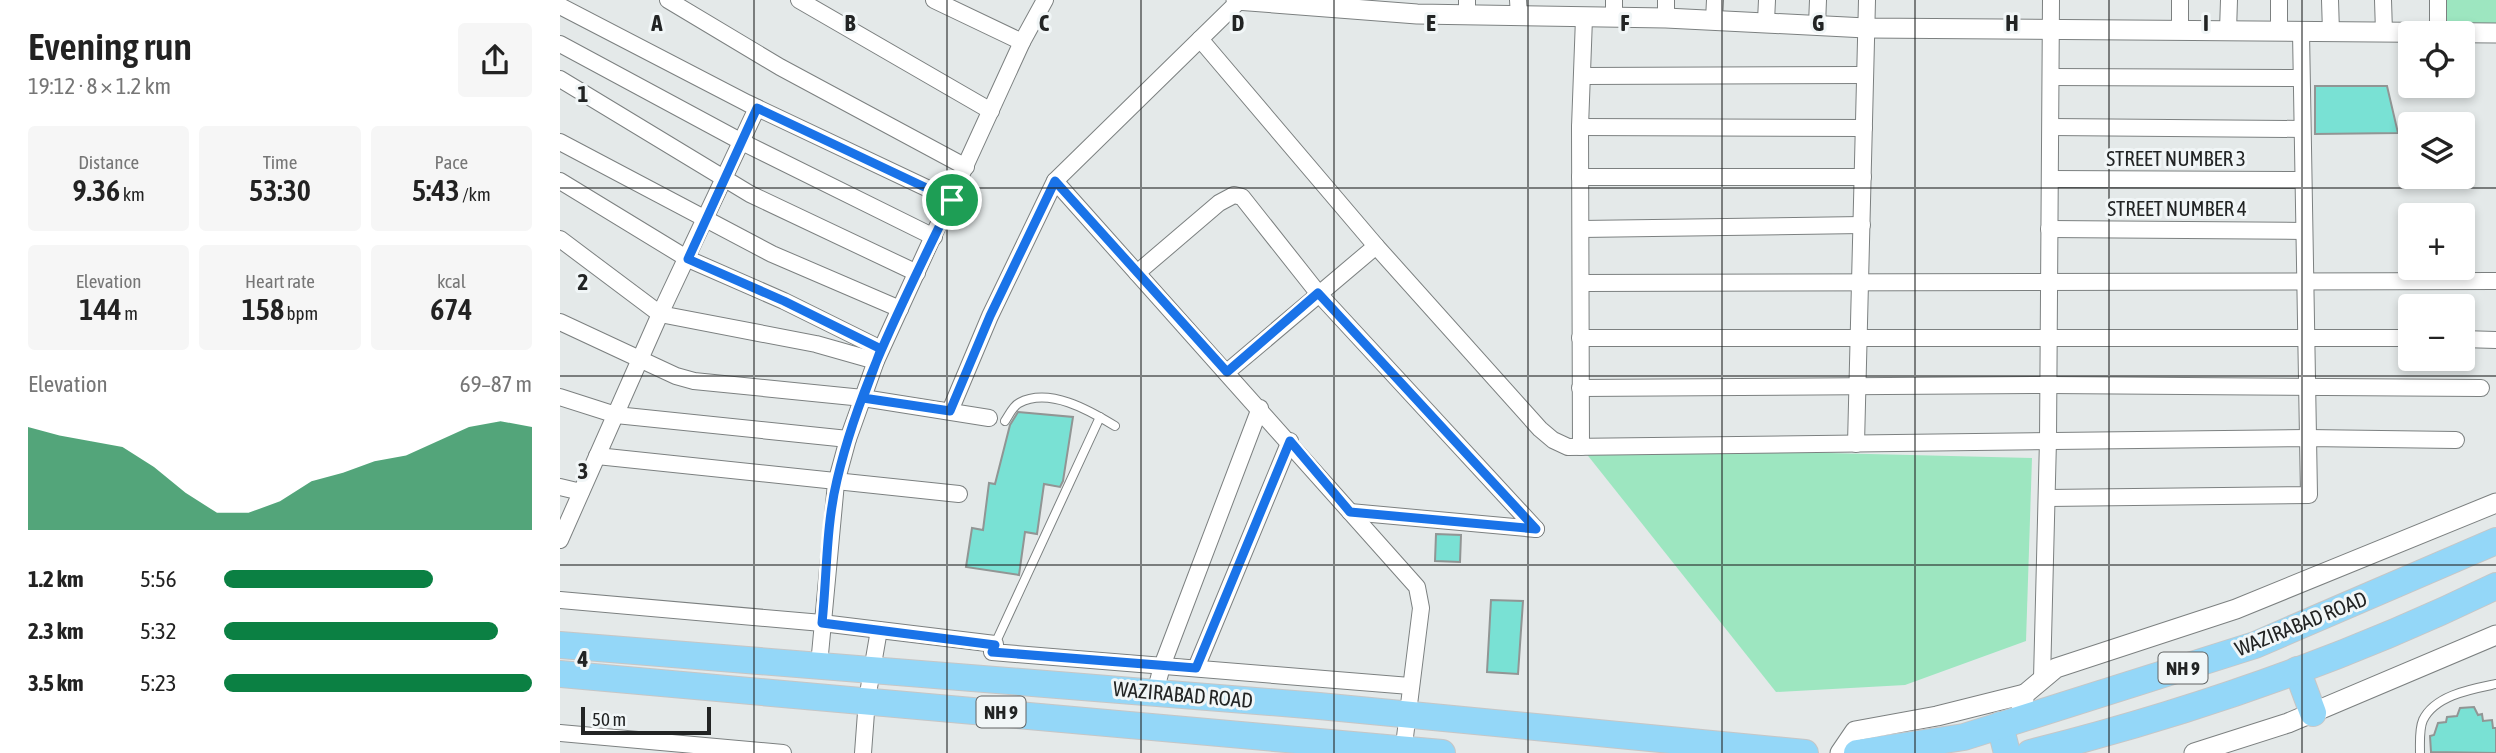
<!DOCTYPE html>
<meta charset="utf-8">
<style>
:root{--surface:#fff;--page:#f6f6f6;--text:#222;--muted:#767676;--accent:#0b8043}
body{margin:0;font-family:"Asap Condensed",sans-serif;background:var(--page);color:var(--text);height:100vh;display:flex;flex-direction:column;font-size:26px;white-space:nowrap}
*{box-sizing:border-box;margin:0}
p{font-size:23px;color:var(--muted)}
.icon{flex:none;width:38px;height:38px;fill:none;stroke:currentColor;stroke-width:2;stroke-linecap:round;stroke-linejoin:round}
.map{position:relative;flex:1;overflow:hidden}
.sheet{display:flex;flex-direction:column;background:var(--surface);width:560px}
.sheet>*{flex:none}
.buttons{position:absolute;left:1838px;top:21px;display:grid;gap:14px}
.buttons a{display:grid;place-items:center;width:77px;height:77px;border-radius:7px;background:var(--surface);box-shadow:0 4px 10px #0003;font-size:35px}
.scale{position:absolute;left:21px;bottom:18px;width:130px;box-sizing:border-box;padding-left:7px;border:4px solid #222424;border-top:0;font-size:19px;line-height:24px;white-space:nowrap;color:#222424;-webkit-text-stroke:5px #f1f6f7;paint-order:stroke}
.pin{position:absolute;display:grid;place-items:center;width:60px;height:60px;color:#fff;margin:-30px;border:4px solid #fff;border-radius:50%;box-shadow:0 2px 7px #0007}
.round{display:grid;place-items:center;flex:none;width:74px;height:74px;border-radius:7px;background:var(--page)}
.overview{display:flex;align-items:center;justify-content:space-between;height:119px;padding:0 28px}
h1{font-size:38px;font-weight:600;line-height:52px}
.stats{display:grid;grid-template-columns:repeat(3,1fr);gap:10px;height:119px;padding:7px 28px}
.stats div{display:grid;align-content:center;border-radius:7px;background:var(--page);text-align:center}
.stats b{font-size:30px;font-weight:600}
.stats small{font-size:19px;font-weight:400}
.stats p{font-size:19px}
.chart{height:196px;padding:14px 28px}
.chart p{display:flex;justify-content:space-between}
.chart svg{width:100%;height:126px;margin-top:7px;fill:var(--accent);opacity:.7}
ul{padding:0 28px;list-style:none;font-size:23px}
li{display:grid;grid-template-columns:112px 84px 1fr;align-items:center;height:52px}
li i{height:18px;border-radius:9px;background:var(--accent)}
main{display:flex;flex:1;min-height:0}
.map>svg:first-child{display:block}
.green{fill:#9de6c0}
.building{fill:#79e1d4;stroke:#919594;stroke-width:2}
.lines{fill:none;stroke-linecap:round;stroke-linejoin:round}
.service-casing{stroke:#7c8080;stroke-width:10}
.minor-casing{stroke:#7c8080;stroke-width:18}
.tertiary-casing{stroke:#7c8080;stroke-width:21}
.trunk-casing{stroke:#c6c6c6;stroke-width:28}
.service{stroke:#fff;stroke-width:8}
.minor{stroke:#fff;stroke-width:16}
.tertiary{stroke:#fff;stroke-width:19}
.trunk{stroke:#94d7f8;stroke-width:26}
.route-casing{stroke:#fff;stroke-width:14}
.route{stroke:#1a73e8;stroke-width:9}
.grid{fill:none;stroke:#222424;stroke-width:2;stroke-opacity:0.55}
.labels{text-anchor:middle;stroke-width:6;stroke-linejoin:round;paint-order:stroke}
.shield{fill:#f1f6f7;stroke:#606363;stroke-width:2}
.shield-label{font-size:19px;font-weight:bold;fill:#222424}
.street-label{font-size:21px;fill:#222424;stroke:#f1f6f7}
.grid-label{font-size:23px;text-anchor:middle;font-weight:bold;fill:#222424;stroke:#f1f6f7;stroke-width:6;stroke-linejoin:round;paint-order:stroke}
</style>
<main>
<section class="sheet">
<div class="overview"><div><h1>Evening run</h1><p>19:12 · 8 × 1.2 km</p></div><a class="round"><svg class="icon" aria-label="share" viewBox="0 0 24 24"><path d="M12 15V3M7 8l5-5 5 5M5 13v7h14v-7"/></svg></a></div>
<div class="stats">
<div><p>Distance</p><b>9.36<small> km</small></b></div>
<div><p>Time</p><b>53:30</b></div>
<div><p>Pace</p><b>5:43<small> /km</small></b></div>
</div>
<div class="stats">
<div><p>Elevation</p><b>144<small> m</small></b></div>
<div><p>Heart rate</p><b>158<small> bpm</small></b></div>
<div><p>kcal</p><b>674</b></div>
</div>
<div class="chart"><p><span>Elevation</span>69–87 m</p>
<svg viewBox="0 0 160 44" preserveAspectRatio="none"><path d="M0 44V8L10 11L20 13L30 15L40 22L50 31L60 38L70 38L80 34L90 27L100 24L110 20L120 18L130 13L140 8L150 6L160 8V44z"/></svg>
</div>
<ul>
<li><b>1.2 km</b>5:56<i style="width:68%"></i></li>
<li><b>2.3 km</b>5:32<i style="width:89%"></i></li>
<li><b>3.5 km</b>5:23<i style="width:100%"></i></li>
</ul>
</section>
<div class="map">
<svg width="1936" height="753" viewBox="0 0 1936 753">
<rect width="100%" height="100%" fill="#e4e9e9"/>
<g class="green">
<path d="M1878 0H1936V33L1878 32Z"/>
<path d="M1021 447 1472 458 1466 641 1345 685 1216 692Z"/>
</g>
<g class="building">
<path d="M1755 86H1827L1838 133 1755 134Z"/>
<path d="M458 412 513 417 503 481 500 487 484 484 477 534 465 532 459 575 406 567 412 528 423 530 429 483 435 484 450 425Z"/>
<path d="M876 534 901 535 900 562 875 561Z"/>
<path d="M931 600 963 601 958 674 927 672Z"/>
<path d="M1914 707 1918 715 1922 714 1923 721 1932 720 1933 728H1936V753L1871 752 1870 736 1874 735 1878 723 1886 722 1887 717 1897 716 1900 708Z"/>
</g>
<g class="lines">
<g class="service-casing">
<g id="service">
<path d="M445 421C449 415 453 406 459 403 489 387 529 410 555 426"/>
<path d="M435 644 540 417"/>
<path d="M1860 753C1860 743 1859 729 1863 720 1875 695 1912 689 1936 684"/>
</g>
</g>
<g class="minor-casing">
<g id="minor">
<path d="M108 0 220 67 406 167"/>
<path d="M239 0 431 111"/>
<path d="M374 0 462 42"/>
<path d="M958 0 959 16"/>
<path d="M1106 0V18"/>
<path d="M1620 0V30"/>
<path d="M1719 0V32"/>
<path d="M1770 0 1771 32"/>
<path d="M1823 0 1824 32"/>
<path d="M0 6 187 103 392 200"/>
<path d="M907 16V0"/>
<path d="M1054 18V0"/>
<path d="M1154 20 1155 0"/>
<path d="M1206 21 1207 0"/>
<path d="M1257 25 1258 0"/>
<path d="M1668 31 1669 0"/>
<path d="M1878 32V0"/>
<path d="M640 39 816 246 980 429 993 440 1008 447 1747 438 1896 440"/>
<path d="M0 44 182 142 374 237"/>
<path d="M1023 76 1305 75"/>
<path d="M1491 77 1741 78"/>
<path d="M0 79 190 194 357 273"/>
<path d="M1020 127 1304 128"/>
<path d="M1491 127 1742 129"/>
<path d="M0 142 212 254 340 309"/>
<path d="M1020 177H1303"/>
<path d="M1490 179 1743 180"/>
<path d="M0 181 128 259 224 301 321 349"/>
<path d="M495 181 857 587 861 608 843 753"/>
<path d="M1021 229 1302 225"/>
<path d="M1489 229 1744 231"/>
<path d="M0 239 100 314 256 344 316 361"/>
<path d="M577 273 659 203 674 195 682 197 758 293 976 529"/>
<path d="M1021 283 1936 281"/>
<path d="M0 322 116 376 134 381 303 398 429 418"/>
<path d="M1020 338H1850"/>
<path d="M1902 339 1936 340"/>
<path d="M667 372 816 246"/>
<path d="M1020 388 1488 385 1921 388"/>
<path d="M0 397 56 415 288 439"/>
<path d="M390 411 430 316 495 181 680 0"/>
<path d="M1296 444 1307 0"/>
<path d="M1021 447 1020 127 1024 18"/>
<path d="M37 456 399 494"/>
<path d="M0 487 21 492"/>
<path d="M1487 498 1749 495 1741 32"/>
<path d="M790 512 976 529"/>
<path d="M0 540 100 314 197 108"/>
<path d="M0 600 262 623 435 644 432 652 850 686"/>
<path d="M259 665 276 483 288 439 316 361 462 42 485 0"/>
<path d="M636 668 730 441"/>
<path d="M1482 679 1488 440 1491 0"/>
<path d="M595 693 602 666 700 408"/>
<path d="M0 733 223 753"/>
<path d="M303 753 307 699 319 630"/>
</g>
</g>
<g class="tertiary-casing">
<g id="tertiary">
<path d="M676 0 857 14 1106 18 1306 28 1936 33"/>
<path d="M1459 720 1465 694 1496 668 1676 609 1936 503"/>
<path d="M1280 753 1295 731 1377 716 1465 694"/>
<path d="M1634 753 1728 723 1936 635"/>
</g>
</g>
<g class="trunk-casing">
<g id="trunk">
<path d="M0 645 759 706 1245 753"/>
<path d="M1737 670 1753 713"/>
<path d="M0 674 882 753"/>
<path d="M1440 725 1447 753"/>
<path d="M1297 753 1404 737 1695 645 1936 541"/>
<path d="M1470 753C1630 713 1788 658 1936 586"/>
</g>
</g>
<use href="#service" class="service"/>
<use href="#minor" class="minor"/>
<use href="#tertiary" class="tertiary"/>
<use href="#trunk" class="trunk"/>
</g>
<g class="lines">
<g class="route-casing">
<path id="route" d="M392 200C349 291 300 381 277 480 266 525 267 576 262 623L435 645 432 652 636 668 730 441 790 512 976 529 758 293 667 372 495 181 430 316 390 411 303 398 321 349 224 301 128 259 197 108 392 200"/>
</g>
<use href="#route" class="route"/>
</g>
<path class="grid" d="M194 0V753M387 0V753M581 0V753M774 0V753M968 0V753M1162 0V753M1355 0V753M1549 0V753M1742 0V753M0 188H1936M0 376H1936M0 565H1936"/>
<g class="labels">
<g class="shield">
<rect x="1598.5" y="652.5" width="49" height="31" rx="5"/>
<rect x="416.5" y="696.5" width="49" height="31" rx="5"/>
</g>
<g class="shield-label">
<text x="1623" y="675">NH 9</text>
<text x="441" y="719">NH 9</text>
</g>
<g class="street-label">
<text x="1616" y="166">STREET NUMBER 3</text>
<text x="1617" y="216">STREET NUMBER 4</text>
<text transform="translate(1741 624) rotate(-22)" y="7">WAZIRABAD ROAD</text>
<text transform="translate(623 695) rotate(5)" y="7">WAZIRABAD ROAD</text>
</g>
</g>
<g class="grid-label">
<text x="97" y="31">A</text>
<text x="290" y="31">B</text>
<text x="484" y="31">C</text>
<text x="678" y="31">D</text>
<text x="871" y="31">E</text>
<text x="1065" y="31">F</text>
<text x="1258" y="31">G</text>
<text x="1452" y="31">H</text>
<text x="1646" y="31">I</text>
<text x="23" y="102">1</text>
<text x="23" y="290">2</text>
<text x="23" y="479">3</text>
<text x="23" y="667">4</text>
</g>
</svg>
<div class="buttons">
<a><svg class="icon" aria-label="locate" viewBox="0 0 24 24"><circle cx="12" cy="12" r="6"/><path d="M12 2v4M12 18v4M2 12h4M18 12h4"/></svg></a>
<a><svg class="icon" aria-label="layers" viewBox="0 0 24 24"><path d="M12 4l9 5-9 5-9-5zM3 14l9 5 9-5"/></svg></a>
<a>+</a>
<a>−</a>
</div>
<div class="scale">50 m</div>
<div class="pin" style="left:392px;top:200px;background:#1e9e55"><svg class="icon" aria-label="arrive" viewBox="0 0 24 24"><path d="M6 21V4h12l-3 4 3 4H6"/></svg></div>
</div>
</main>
